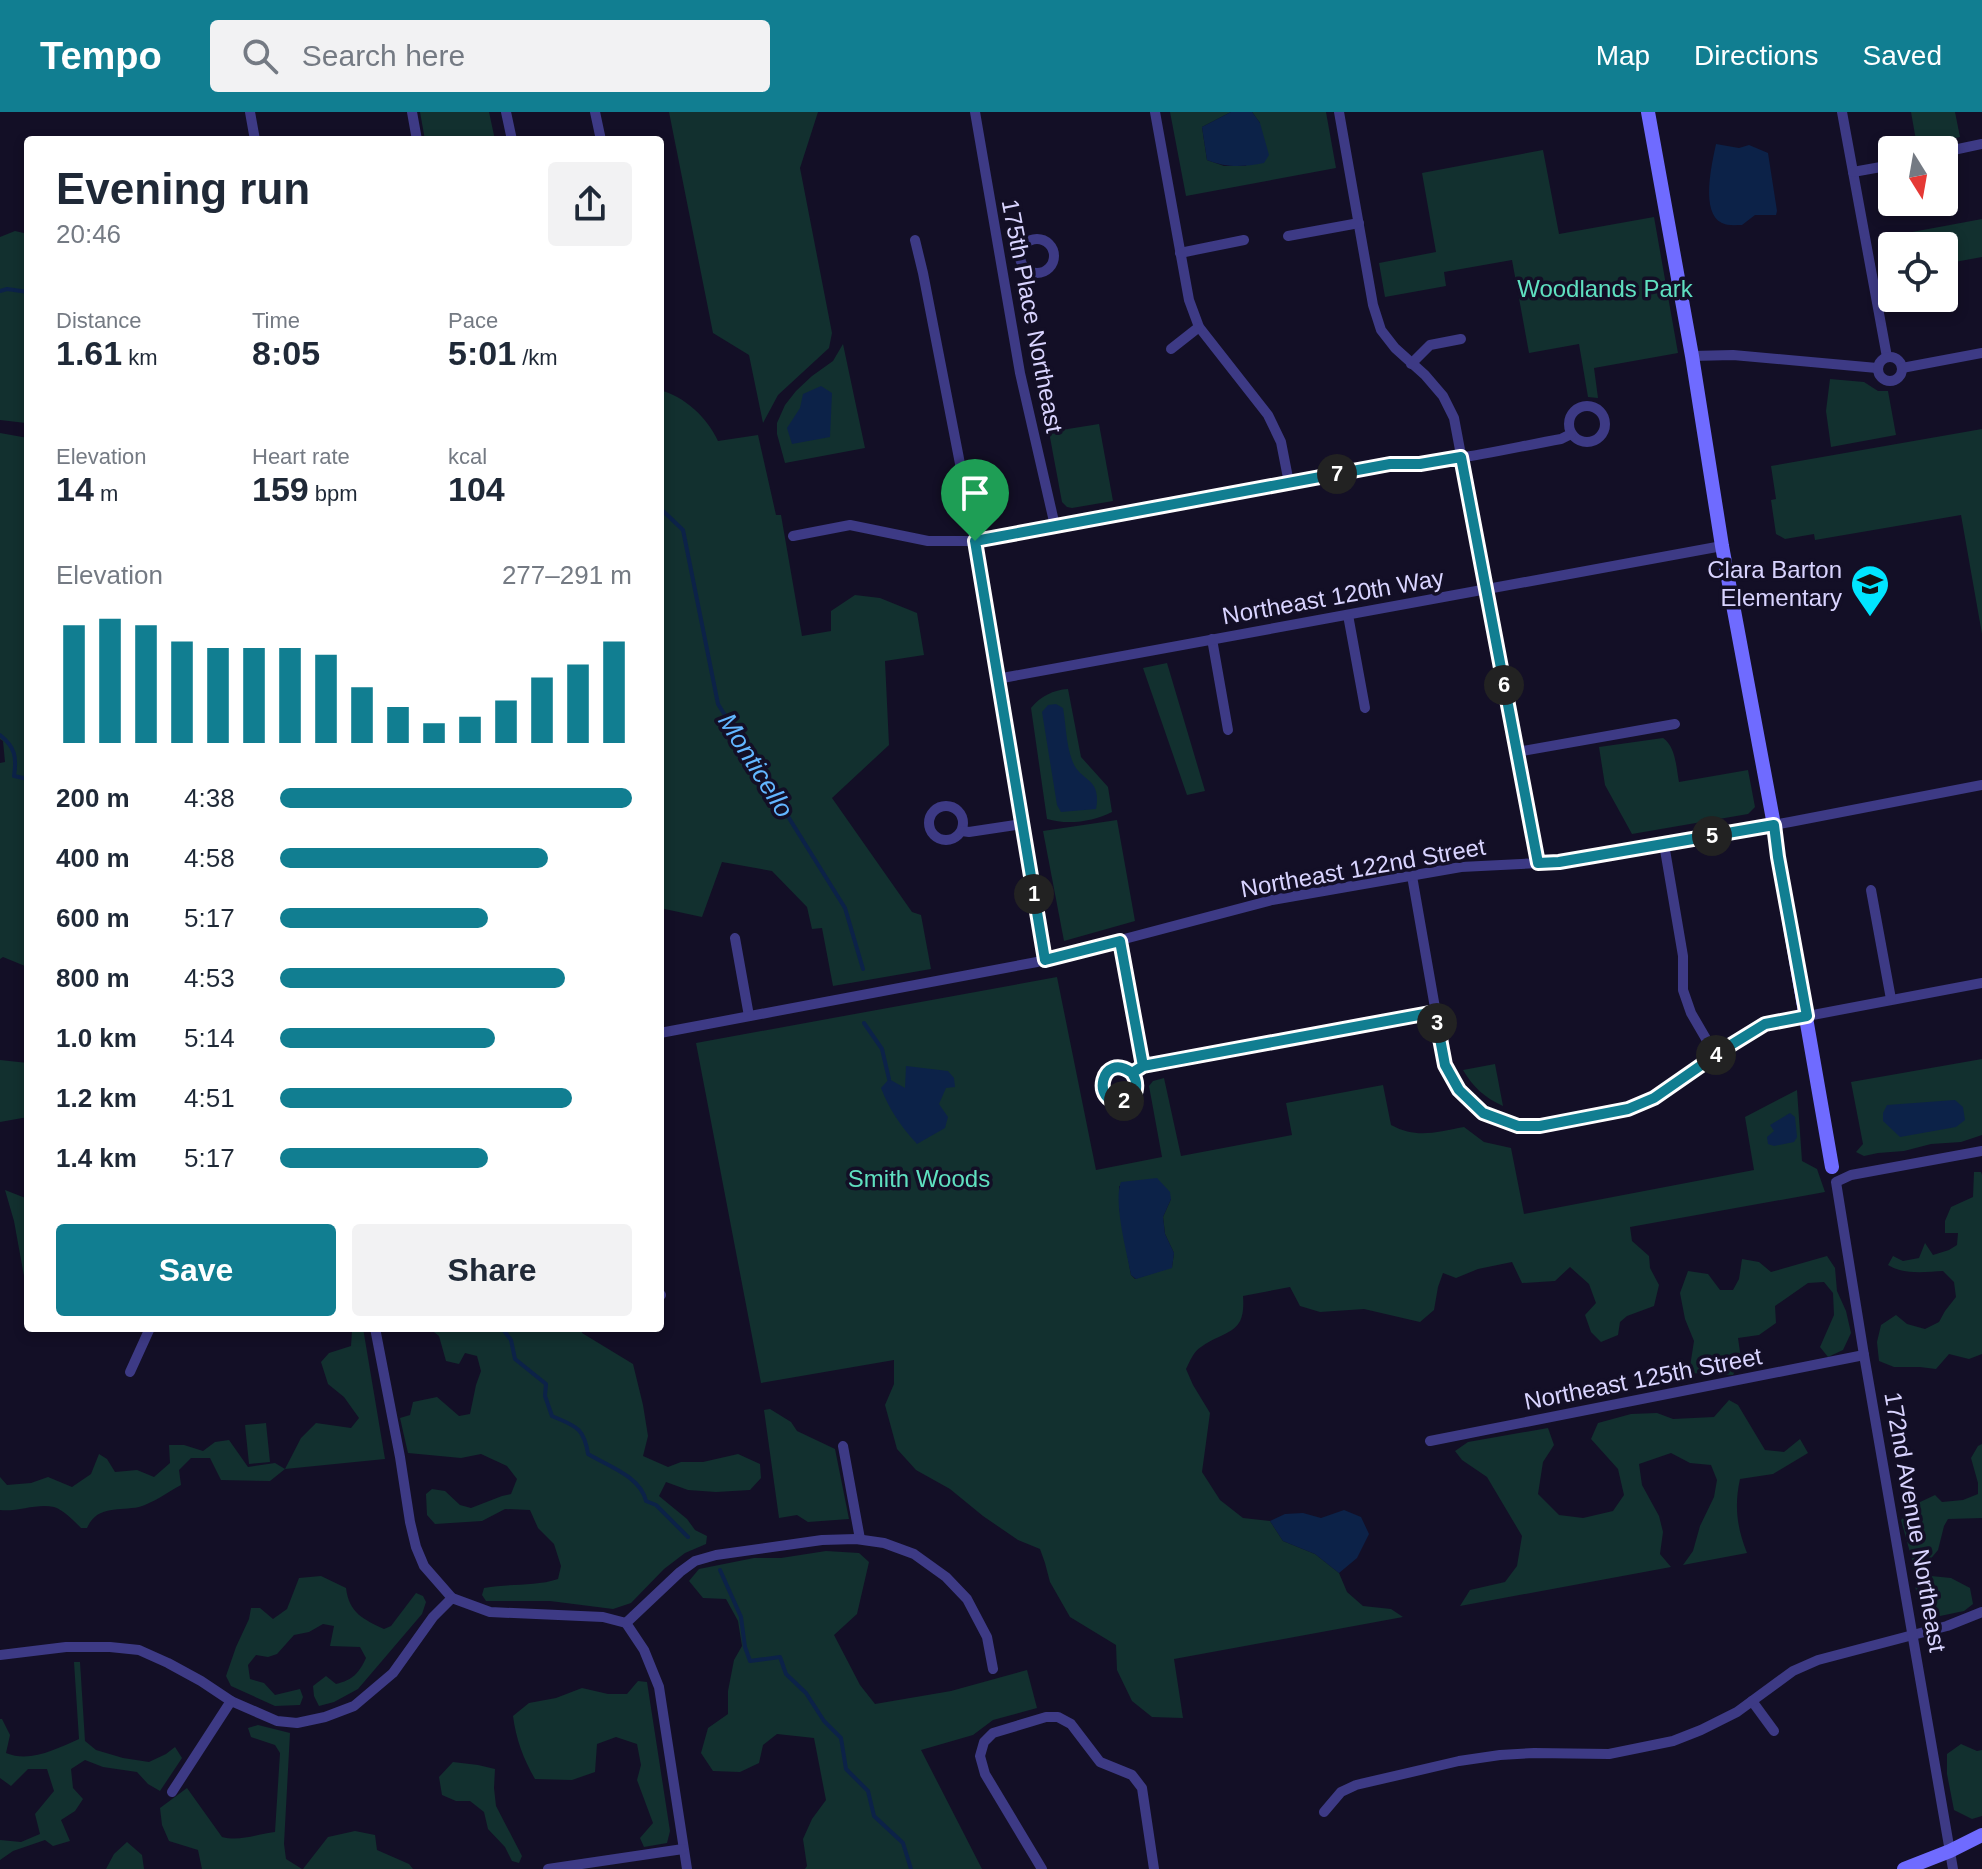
<!DOCTYPE html>
<meta charset="utf-8">
<style>
:root{--surface:#fff;--page:#f2f2f3;--text:#1f2937;--muted:#747a83;--accent:#117e91}
body{margin:0;font-family:Helvetica,sans-serif;background:var(--page);color:var(--text);height:100vh;display:flex;flex-direction:column;font-size:30px;white-space:nowrap}
*{box-sizing:border-box;margin:0}
p{font-size:26px;color:var(--muted)}
.icon{flex:none;width:44px;height:44px;fill:none;stroke:currentColor;stroke-width:2;stroke-linecap:round;stroke-linejoin:round}
.map{position:relative;flex:1;overflow:hidden}
.details{position:absolute;left:24px;top:24px;width:640px;height:1196px;display:flex;flex-direction:column;background:var(--surface);border-radius:8px;box-shadow:0 4px 12px #0003}
.details>*{flex:none}
.needle{width:52px;rotate:169deg}
.tools{position:absolute;left:1878px;top:24px;display:grid;gap:16px}
.tools a{display:grid;place-items:center;width:80px;height:80px;border-radius:8px;background:var(--surface);box-shadow:0 4px 12px #0003;font-size:40px}
.pin{position:absolute;display:grid;place-items:center;width:68px;height:68px;color:#fff;margin:-82px -34px;border-radius:50% 50% 50% 0;rotate:-45deg;box-shadow:0 0 8px #0007}
.pin .icon{rotate:45deg}
.km{position:absolute;width:40px;height:40px;margin:-20px;border-radius:50%;background:#222;color:#fff;font-size:22px;line-height:40px;text-align:center}
.round{display:grid;place-items:center;flex:none;width:84px;height:84px;border-radius:8px;background:var(--page)}
.summary{display:flex;align-items:center;justify-content:space-between;height:136px;padding:0 32px}
h1{font-size:44px;font-weight:600;line-height:60px}
.figures{display:grid;grid-template-columns:repeat(3,1fr);gap:12px;height:136px;padding:8px 32px}
.figures div{display:grid;align-content:center}
.figures b{font-size:34px;font-weight:600}
.figures small{font-size:22px;font-weight:400}
.figures p{font-size:22px}
.chart{height:224px;padding:16px 32px}
.chart p{display:flex;justify-content:space-between}
.chart svg{width:100%;height:144px;margin-top:8px;stroke:var(--accent);stroke-width:6}
.cta{display:flex;gap:16px;margin-top:auto;padding:16px 32px}
.cta a{flex:1;height:92px;border-radius:8px;background:var(--accent);color:#fff;font-size:32px;font-weight:600;line-height:92px;text-align:center}
.cta a+a{background:var(--page);color:var(--text)}
ul{padding:0 32px;list-style:none;font-size:26px}
li{display:grid;grid-template-columns:128px 96px 1fr;align-items:center;height:60px}
li i{height:20px;border-radius:10px;background:var(--accent)}
header{display:flex;align-items:center;gap:48px;box-sizing:border-box;height:112px;padding:0 40px;background:var(--accent);color:#fff}
header strong{font-size:38px}
nav{display:flex;gap:44px;margin-inline-start:auto;font-size:28px}
.search{width:560px;height:72px;background:var(--page);display:flex;align-items:center;gap:20px;box-sizing:border-box;padding:0 28px;border-radius:8px;color:var(--muted);font-size:30px}
.map>svg:first-child{display:block}
.green{fill:#12302f;fill-rule:evenodd}
.water{fill:#0c2248}
.lines{fill:none;stroke-linecap:round;stroke-linejoin:round}
.stream{stroke:#0c2248;stroke-width:4}
.street{stroke:#3d3a85;stroke-width:10}
.secondary{stroke:#6f6bff;stroke-width:14}
.route-casing{stroke:#fff;stroke-width:16}
.route{stroke:#117e91;stroke-width:10}
.labels{text-anchor:middle;stroke-width:7;stroke-linejoin:round;paint-order:stroke}
.park-label{font-size:24px;fill:#5fe0c0;stroke:#130f26}
.street-label{font-size:24px;fill:#d9d4ff;stroke:#130f26}
.poi-label{font-size:24px;fill:#d9d4ff;stroke:#130f26;text-anchor:end}
.water-label{font-size:26px;font-style:italic;fill:#62b6ff;stroke:#130f26}
</style>
<header>
<strong>Tempo</strong>
<div class="search"><svg class="icon" aria-label="search" viewBox="0 0 24 24"><circle cx="10" cy="10" r="6"/><path d="M15 15l6 6"/></svg>Search here</div>
<nav><a>Map</a><a>Directions</a><a>Saved</a></nav>
</header>
<div class="map">
<svg width="1982" height="1757" viewBox="0 0 1982 1757">
<rect width="100%" height="100%" fill="#130f26"/>
<g class="green">
<path d="M420 0H489L495 28H425Z"/>
<path d="M669 0H818L800 56 832 221 829 236 778 283 763 311 749 243 713 221Z"/>
<path d="M1170 0H1231L1202 15 1207 48 1224 54H1246L1260 11 1252 0H1326L1336 56 1186 84Z"/>
<path d="M1911 0H1955L1960 25 1917 34Z"/>
<path d="M1543 38 1559 122 1654 105 1678 241 1594 256 1598 286 1588 285 1579 232 1529 241 1512 148 1444 160 1446 174 1385 185 1379 151 1436 140 1422 61Z"/>
<path d="M1982 107V145L1944 152V134H1892V162L1887 163 1880 126Z"/>
<path d="M15 119 28 122V311H26L0 308V125Z"/>
<path d="M843 232 865 336 785 351 777 322V311L785 293 796 279 812 264 833 249Z"/>
<path d="M1830 267 1864 270 1878 279H1888L1896 323 1831 335 1826 299Z"/>
<path d="M660 278C685 285 707 305 718 329L758 323 776 403H781L802 524 831 519V499L855 483 880 486 917 501 924 543 885 549 889 633 832 686 912 800 921 803 931 857 833 874 822 816 812 817 807 795 772 759 722 750 702 805 660 796Z"/>
<path d="M1099 312 1113 389 1072 396 1067 395 1062 390 1049 320Z"/>
<path d="M1982 317V522L1961 403 1815 428 1814 422 1785 427 1776 422 1771 388 1776 387 1771 354Z"/>
<path d="M0 321 28 326V850L25 854 3 845 0 847V651L5 650 3 629 0 627Z"/>
<path d="M1167 551 1205 679 1187 683 1143 556Z"/>
<path d="M1068 577 1081 645 1108 675 1112 700C1093 710 1067 713 1047 707L1031 596C1041 584 1053 578 1068 577Z"/>
<path d="M1663 626C1676 635 1676 655 1679 670L1748 658 1755 695 1748 702 1632 722 1605 673 1599 635Z"/>
<path d="M1117 708 1135 809 1064 829 1043 719Z"/>
<path d="M1057 865 1096 1058 1162 1045 1149 974 1153 969 1164 966 1181 1044 1292 1023 1286 991 1383 973 1391 1013C1417 1027 1436 1020 1464 1015L1484 1030 1511 1036 1524 1102 1754 1058 1745 1005 1797 978 1802 1049 1817 1057 1825 1080 1630 1115 1632 1129 1649 1144 1650 1156 1659 1173 1654 1194 1627 1204 1620 1210 1618 1223 1601 1230 1591 1220 1585 1203 1596 1191 1589 1172 1570 1155 1555 1169 1522 1171 1512 1150 1478 1157 1456 1166 1443 1161 1438 1175 1434 1198 1420 1210 1364 1197 1320 1200 1300 1194 1290 1175 1243 1184C1246 1223 1227 1217 1201 1235 1194 1239 1190 1249 1186 1257L1193 1273 1210 1301 1202 1360 1220 1388 1243 1406 1270 1409 1283 1429 1315 1442 1339 1461 1347 1480 1363 1494 1391 1497 1403 1505 1174 1547 1183 1606 1152 1605 1132 1589 1117 1558 1116 1533 1070 1505 1050 1470 1045 1451 1040 1437 1018 1428 983 1404 950 1377 916 1358 897 1337 885 1293 894 1272V1248L761 1271 696 931ZM1119 1074 1171 1087 1163 1105 1165 1122 1174 1141 1172 1155 1135 1167 1131 1163 1119 1095Z"/>
<path d="M1982 947V1023L1961 1030 1931 1032 1904 1039 1878 1041 1864 1044 1856 1040 1863 1032 1851 970Z"/>
<path d="M0 948 28 951V1005L0 1010Z"/>
<path d="M1495 952 1503 994C1485 986 1473 975 1463 958Z"/>
<path d="M1974 1060H1981L1982 1063V1242L1969 1247 1949 1242 1936 1257 1920 1255H1894L1879 1249 1877 1230 1881 1213 1896 1203 1907 1212 1925 1217 1939 1210 1945 1199 1956 1185 1954 1170 1943 1159C1925 1160 1904 1163 1888 1153L1893 1144 1903 1149 1919 1146 1925 1131 1933 1143 1949 1138 1957 1133 1958 1121H1945V1109L1951 1095 1973 1085Z"/>
<path d="M5 1078 28 1087V1186L14 1109Z"/>
<path d="M1827 1144 1835 1156 1837 1179 1846 1199 1851 1221 1843 1238 1828 1245 1820 1235 1834 1203 1833 1181 1824 1170 1808 1171 1775 1194 1776 1211 1759 1223 1738 1226 1741 1247 1733 1263 1689 1261 1694 1229 1685 1207 1680 1181 1688 1159 1708 1162 1720 1178H1733L1739 1167 1742 1147 1759 1150 1771 1160Z"/>
<path d="M355 1216H363L385 1347 285 1357 270 1369 221 1368 210 1346H191L179 1358 181 1373C168 1380 153 1391 139 1395 119 1399 97 1393 87 1416H81C74 1409 64 1398 54 1395 37 1391 18 1400 0 1398V1365L7 1373 31 1371 48 1365 72 1375 91 1362 99 1342 107 1347 115 1360 137 1358 154 1365 170 1351 169 1333H184L203 1339 215 1330 229 1328 248 1355 275 1351 285 1357 301 1326 316 1311 351 1316 359 1306 344 1285 328 1272 321 1250 329 1241 351 1234 352 1219Z"/>
<path d="M429 1216H581L582 1221 633 1252 643 1293 648 1324 643 1344 668 1355 681 1350H703L738 1342 760 1352 761 1366 750 1378 716 1380 688 1378 666 1370 659 1384 687 1407 695 1418 707 1424 706 1432 685 1441 664 1457 631 1491 613 1497 550 1489H486L482 1483 484 1476C509 1471 534 1475 558 1467L561 1454 554 1432 538 1416 530 1398 505 1397 482 1409 435 1412 427 1403 426 1382 432 1377 445 1379 460 1393 471 1396 502 1384 511 1382 517 1367 507 1354 481 1342 461 1346 408 1341 400 1306 410 1303 413 1290 437 1285 459 1304 470 1302 476 1273 481 1259 477 1244 465 1241 459 1252 446 1249 439 1224Z"/>
<path d="M1729 1288 1738 1293 1765 1338 1784 1340 1800 1327 1808 1341 1773 1362 1740 1367C1734 1394 1737 1416 1747 1441L1683 1453 1693 1439 1700 1414 1714 1385 1717 1368 1711 1353 1690 1351 1671 1341 1639 1352 1642 1373 1659 1404 1663 1420 1660 1442 1671 1455 1460 1494 1470 1478 1505 1470 1517 1454 1522 1424 1487 1365 1462 1348 1455 1339 1468 1330 1548 1316 1554 1333 1543 1350 1538 1382 1559 1403 1583 1406 1613 1399 1624 1383 1618 1357 1591 1327 1598 1311 1631 1302 1657 1301 1673 1307 1714 1305Z"/>
<path d="M770 1297 791 1310 797 1319 835 1337 849 1407 808 1410 797 1403 779 1406 764 1298Z"/>
<path d="M266 1311 270 1350 249 1352 245 1313Z"/>
<path d="M1982 1332V1406L1948 1407 1944 1414 1938 1438 1928 1450 1913 1451 1901 1408 1918 1391 1935 1383 1942 1390 1963 1388 1978 1382V1371L1971 1346 1978 1334Z"/>
<path d="M826 1439 859 1441 869 1450 857 1502 834 1523 860 1573 875 1592 951 1579 1027 1558 1037 1596 993 1608 973 1623 921 1638 982 1757H805L807 1754 803 1727 812 1707 826 1688 814 1626 777 1622 763 1633 759 1651 740 1660 713 1659 701 1641 708 1616 728 1602V1579L734 1548 742 1534 738 1509 726 1487 703 1486 689 1469 699 1457 754 1446H781Z"/>
<path d="M321 1464 346 1476C349 1501 363 1507 384 1517L391 1514 416 1481 423 1484 426 1490 422 1502 358 1577 334 1590 319 1594 314 1584 313 1574 326 1564 336 1572C353 1568 359 1561 366 1546L360 1535 330 1534 334 1514 323 1512 309 1520 294 1523 277 1542 268 1545 256 1543 248 1553 250 1567 264 1571 275 1583 300 1577 303 1585 300 1593 275 1594 231 1574 226 1564 236 1535 249 1507 251 1496H260L273 1507 287 1497 299 1466Z"/>
<path d="M1931 1464 1951 1466 1970 1476 1973 1492 1964 1499 1940 1504 1920 1495 1915 1474Z"/>
<path d="M74 1550H80L85 1629 96 1638 123 1646 149 1650 166 1642 175 1635 182 1646 160 1679 148 1672 137 1660 103 1655 85 1648 71 1657 73 1676 83 1687 75 1699 61 1708 70 1729 53 1734 45 1728 13 1739 0 1748V1728L21 1730 40 1722 35 1702 54 1679 47 1657H28L11 1674 0 1666V1607H2L10 1623 6 1641C30 1651 56 1637 79 1627Z"/>
<path d="M638 1569 647 1570 670 1719 667 1731 644 1735 640 1726 653 1711 637 1668 641 1653 637 1632 616 1625 597 1632 595 1660 572 1668 535 1667C523 1646 516 1627 513 1604L529 1591 556 1586 582 1576 608 1582H627Z"/>
<path d="M258 1613 290 1621 284 1732 286 1747 302 1757H202L198 1738 169 1729 162 1713 160 1696 187 1676 222 1725C240 1730 257 1722 275 1720L280 1641 275 1633 251 1625 248 1616Z"/>
<path d="M1961 1632 1977 1639 1982 1638V1704L1972 1707 1954 1698 1947 1662V1642Z"/>
<path d="M453 1650 478 1653 495 1657 494 1676 496 1694 522 1744 519 1751 512 1749 505 1735 488 1717 484 1700 470 1689H456L442 1683 439 1665Z"/>
<path d="M355 1719 375 1723 377 1738 409 1752 413 1757H303L328 1725Z"/>
<path d="M127 1730 142 1743 144 1757H106L114 1742Z"/>
</g>
<g class="water">
<path d="M1231 0H1252L1260 11 1269 43 1264 51C1243 55 1227 56 1207 48L1202 15Z"/>
<path d="M1716 32 1739 36 1749 33 1768 41 1777 99 1776 103H1755L1742 113C1736 113 1727 114 1722 111 1700 101 1712 51 1716 32Z"/>
<path d="M821 274 832 281 830 325 792 332 787 316 800 296 803 282Z"/>
<path d="M1056 592 1063 596C1066 612 1066 632 1072 648 1080 671 1102 664 1096 697L1061 700 1057 693 1042 600 1048 593Z"/>
<path d="M906 954 948 959 954 966 955 975 946 976 939 992 948 1005 945 1016 917 1032C901 1015 889 997 881 976L889 967 905 976Z"/>
<path d="M1955 988 1963 995 1965 1008 1956 1015 1900 1025 1883 1009V1001L1887 993Z"/>
<path d="M1790 1001 1795 1005 1797 1025 1794 1030 1774 1034 1768 1032 1767 1025 1774 1019 1770 1013Z"/>
<path d="M1157 1066 1170 1080 1171 1087 1163 1105 1165 1122 1174 1141 1172 1156 1136 1167 1131 1163C1127 1141 1113 1089 1121 1070Z"/>
<path d="M1344 1398 1361 1405 1369 1422 1357 1446 1339 1461 1315 1442 1283 1429 1270 1409 1285 1402 1303 1401 1321 1406Z"/>
</g>
<g class="lines">
<g class="stream">
<path d="M0 179 7 177 28 180"/>
<path d="M660 396 683 418 718 592 845 796 863 857"/>
<path d="M0 623C15 635 17 645 14 664L28 667"/>
<path d="M864 911 882 937 889 967"/>
<path d="M502 1216 511 1228 515 1247 546 1272 545 1284 552 1304C575 1314 584 1315 588 1342 608 1354 640 1364 646 1389L656 1393 688 1425"/>
<path d="M720 1458 741 1505 745 1535 750 1549 780 1545 786 1562 806 1581 824 1609 841 1626 846 1657 868 1679 874 1704 903 1731 911 1757"/>
</g>
<g class="street">
<path d="M250 0 255 28"/>
<path d="M412 0 417 28"/>
<path d="M506 0 512 28"/>
<path d="M595 0 601 28"/>
<path d="M975 0 1020 261 1055 414"/>
<path d="M1155 0 1189 188 1199 215 1268 303 1281 330 1289 371"/>
<path d="M1339 0 1373 193 1381 218 1395 236 1425 263 1443 284 1454 306 1538 751"/>
<path d="M1842 0 1887 245"/>
<path d="M1944 40 1982 32"/>
<path d="M1853 60 1892 53"/>
<path d="M1288 124 1359 111"/>
<circle cx="1037" cy="144" r="17"/>
<path d="M915 128 923 161 975 429 1045 848"/>
<path d="M1180 141 1244 128"/>
<path d="M1171 237 1199 215"/>
<path d="M1692 244 1733 243 1877 256"/>
<circle cx="1890" cy="257" r="12"/>
<path d="M1411 252 1430 233 1461 227"/>
<path d="M1902 256 1982 241"/>
<circle cx="1587" cy="312" r="18"/>
<path d="M793 424 850 413 928 429H975L1390 352C1447 352 1505 337 1561 327L1571 322"/>
<path d="M1348 503 1365 596"/>
<path d="M1212 527 1228 618"/>
<path d="M997 567 1722 434"/>
<path d="M1517 640 1675 612"/>
<circle cx="946" cy="711" r="17"/>
<path d="M962 719 969 720 1022 712"/>
<path d="M1664 732 1683 844V878L1691 901 1716 944"/>
<path d="M1412 764 1445 953 1459 978 1483 1001 1518 1014H1540L1628 997 1654 986 1726 936 1765 912 1982 871"/>
<path d="M1871 778 1891 887"/>
<path d="M735 826 749 904"/>
<path d="M1120 829 1143 954"/>
<path d="M660 921 1037 850 1272 788 1461 755 1559 750 1790 710 1982 673"/>
<circle cx="1120" cy="973" r="17"/>
<path d="M1132 961 1143 954 1435 900"/>
<path d="M660 1182 661 1183"/>
<path d="M375 1216 400 1345 410 1410 416 1435 424 1454 452 1486"/>
<path d="M130 1260 150 1216"/>
<path d="M1430 1329 1864 1243"/>
<path d="M843 1334 860 1427"/>
<path d="M626 1511 644 1538 659 1575 687 1757"/>
<path d="M0 1543 66 1535H110L139 1538 168 1551 201 1569 231 1589 277 1609 297 1611 325 1605 354 1594 393 1561 433 1505 452 1486 490 1500 603 1505 626 1511 680 1460 695 1449 716 1443 822 1428 856 1427 884 1431 914 1442 946 1465 967 1487 987 1525 993 1557"/>
<path d="M1752 1589 1774 1619"/>
<path d="M172 1680 231 1589"/>
<path d="M1324 1700 1341 1680 1356 1673 1459 1649 1500 1643 1534 1641 1609 1642 1673 1629 1701 1618 1737 1600 1793 1559 1818 1548 1947 1514 1982 1500"/>
<path d="M548 1757 683 1737"/>
<path d="M1042 1757 985 1662 980 1644 984 1630 993 1621 1046 1605H1058L1071 1612 1100 1650 1132 1663 1142 1676 1154 1757"/>
<path d="M1953 1757 1864 1243 1836 1070 1851 1063 1982 1039"/>
</g>
<g class="secondary">
<path d="M1648 0 1692 244 1722 434 1774 713 1778 745 1832 1055"/>
<path d="M1904 1757 1950 1739 1982 1723"/>
</g>
</g>
<g class="lines">
<g class="route-casing">
<path id="route" d="M975 429 1045 848 1120 829 1143 954 1132 961C1101 938 1090 993 1122 990 1138 989 1139 971 1132 961L1143 954 1435 900 1445 953 1459 978 1483 1001 1518 1014H1540L1628 997 1654 986 1726 936 1765 912 1807 904 1778 745 1774 713 1559 750 1538 751 1461 345 1420 352H1390L975 429"/>
</g>
<use href="#route" class="route"/>
</g>
<defs>
<g id="school-pin" transform="scale(2)"><path d="M0 17L-7.5 6A9.5 9.5 0 1 1 7.5 6Z" fill="#00e5ff" stroke="#130f26"/><path d="M0-5L7-2L0 1L-7-2ZM-4 1L0 2.5L4 1V4Q0 6-4 4Z" fill="#111"/></g>
</defs>
<g fill-rule="evenodd">
<use href="#school-pin" x="1870" y="472"/>
</g>
<g class="labels">
<g class="park-label">
<text x="1605" y="185">Woodlands Park</text>
<text x="919" y="1075">Smith Woods</text>
</g>
<g class="street-label">
<text transform="translate(1032 204) rotate(79)" y="8">175th Place Northeast</text>
<text transform="translate(1333 485) rotate(-10)" y="8">Northeast 120th Way</text>
<text transform="translate(1363 756) rotate(-10)" y="8">Northeast 122nd Street</text>
<text transform="translate(1643 1267) rotate(-11)" y="8">Northeast 125th Street</text>
<text transform="translate(1915 1410) rotate(80)" y="8">172nd Avenue Northeast</text>
</g>
<g class="poi-label">
<text x="1842" y="466">Clara Barton<tspan x="1842" dy="28">Elementary</tspan></text>
</g>
<g class="water-label">
<text transform="translate(756 653) rotate(58)" y="9">Monticello</text>
</g>
</g>
</svg>
<div class="tools">
<a><svg class="needle" viewBox="-14 -14 28 28"><path d="M0-13l5 13h-10z" fill="#e53935"/><path d="M0 13l5-13h-10z" fill="#747a83"/></svg></a>
<a><svg class="icon" aria-label="locate" viewBox="0 0 24 24"><circle cx="12" cy="12" r="6"/><path d="M12 2v4M12 18v4M2 12h4M18 12h4"/></svg></a>
</div>
<div class="pin" style="left:975px;top:429px;background:#1e9e55"><svg class="icon" aria-label="arrive" viewBox="0 0 24 24"><path d="M6 21V4h12l-3 4 3 4H6"/></svg></div>
<b class="km" style="left:1034px;top:782px">1</b>
<b class="km" style="left:1124px;top:989px">2</b>
<b class="km" style="left:1437px;top:911px">3</b>
<b class="km" style="left:1716px;top:943px">4</b>
<b class="km" style="left:1712px;top:724px">5</b>
<b class="km" style="left:1504px;top:573px">6</b>
<b class="km" style="left:1337px;top:362px">7</b>
<section class="details">
<div class="summary"><div><h1>Evening run</h1><p>20:46</p></div><a class="round"><svg class="icon" aria-label="share" viewBox="0 0 24 24"><path d="M12 15V3M7 8l5-5 5 5M5 13v7h14v-7"/></svg></a></div>
<div class="figures">
<div><p>Distance</p><b>1.61<small> km</small></b></div>
<div><p>Time</p><b>8:05</b></div>
<div><p>Pace</p><b>5:01<small> /km</small></b></div>
</div>
<div class="figures">
<div><p>Elevation</p><b>14<small> m</small></b></div>
<div><p>Heart rate</p><b>159<small> bpm</small></b></div>
<div><p>kcal</p><b>104</b></div>
</div>
<div class="chart"><p><span>Elevation</span>277–291 m</p>
<svg viewBox="0 0 160 44" preserveAspectRatio="none"><path d="M5 44V8M15 44V6M25 44V8M35 44V13M45 44V15M55 44V15M65 44V15M75 44V17M85 44V27M95 44V33M105 44V38M115 44V36M125 44V31M135 44V24M145 44V20M155 44V13"/></svg>
</div>
<ul>
<li><b>200 m</b>4:38<i style="width:100%"></i></li>
<li><b>400 m</b>4:58<i style="width:76%"></i></li>
<li><b>600 m</b>5:17<i style="width:59%"></i></li>
<li><b>800 m</b>4:53<i style="width:81%"></i></li>
<li><b>1.0 km</b>5:14<i style="width:61%"></i></li>
<li><b>1.2 km</b>4:51<i style="width:83%"></i></li>
<li><b>1.4 km</b>5:17<i style="width:59%"></i></li>
</ul>
<div class="cta"><a>Save</a><a>Share</a></div>
</section>
</div>
